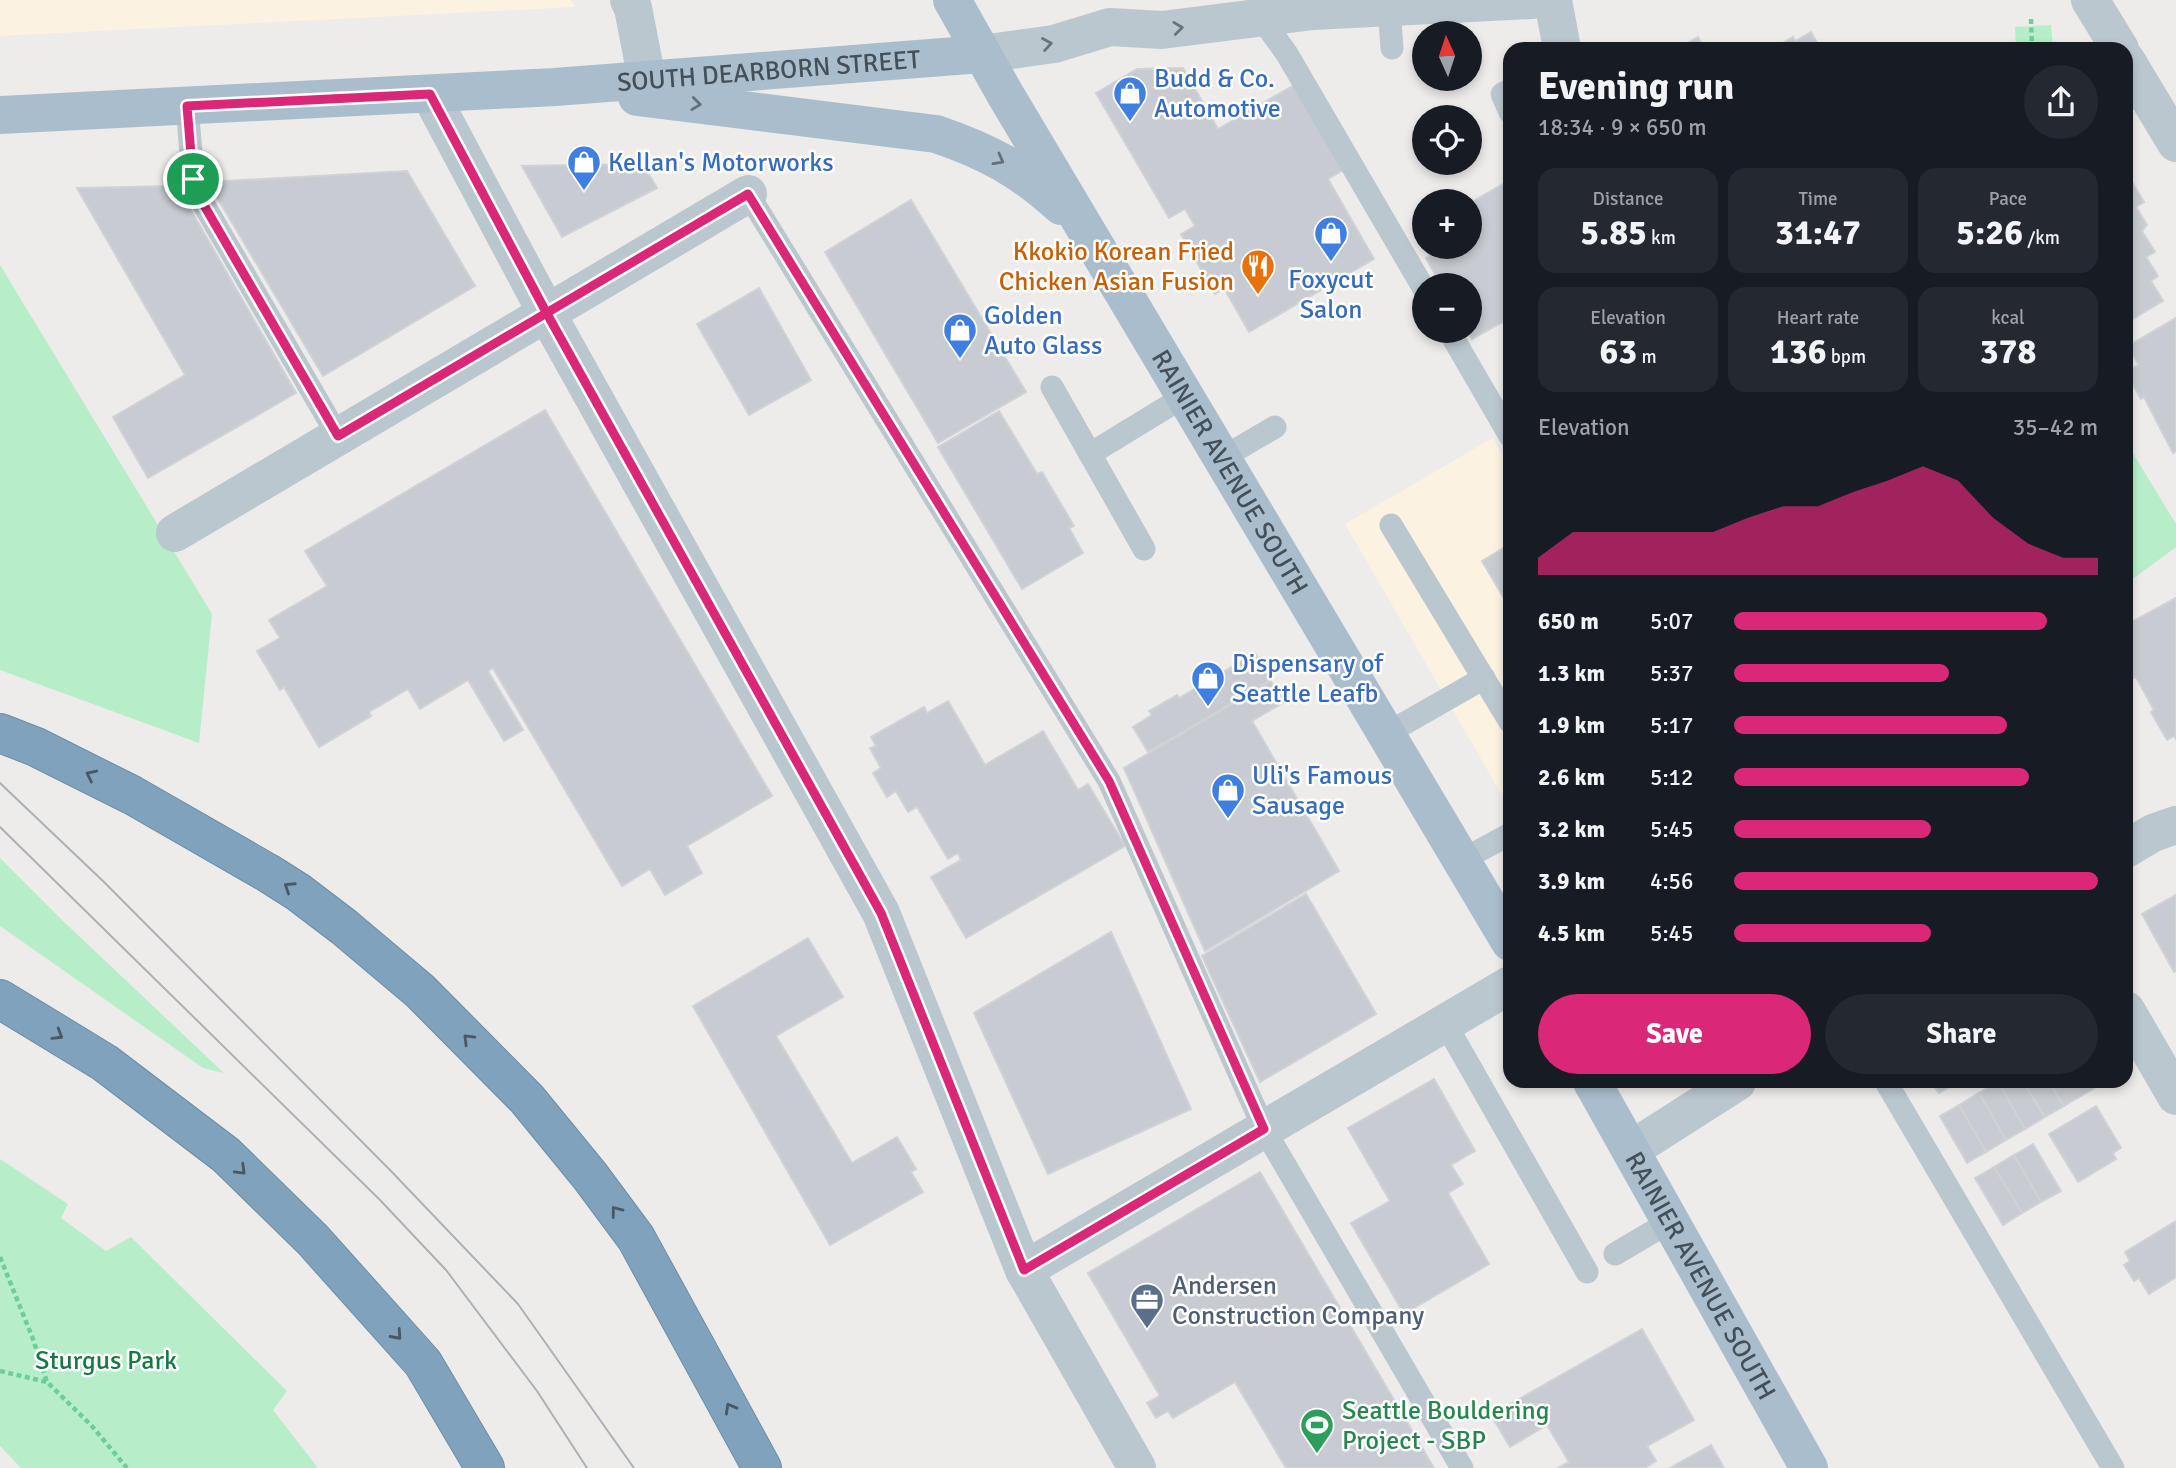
<!DOCTYPE html>
<meta charset="utf-8">
<style>
:root{--surface:#171b24;--page:#242831;--text:#f1f3f6;--muted:#9ea1a6;--accent:#db2777}
body{margin:0;font-family:Signika,sans-serif;background:var(--page);color:var(--text);height:100vh;display:flex;flex-direction:column;font-size:26px;white-space:nowrap}
*{box-sizing:border-box;margin:0}
p{font-size:23px;color:var(--muted)}
.icon{flex:none;width:38px;height:38px;fill:none;stroke:currentColor;stroke-width:2;stroke-linecap:round;stroke-linejoin:round}
.map{position:relative;flex:1;overflow:hidden}
.sheet{position:absolute;left:1503px;top:42px;width:630px;height:1046px;display:flex;flex-direction:column;background:var(--surface);border-radius:21px;box-shadow:0 4px 10px #0003}
.sheet>*{flex:none}
.needle{width:46px;rotate:357deg}
.fabs{position:absolute;left:1412px;top:21px;display:grid;gap:14px}
.fabs a{display:grid;place-items:center;width:70px;height:70px;border-radius:50%;background:var(--surface);box-shadow:0 4px 10px #0003;font-size:35px}
.pin{position:absolute;display:grid;place-items:center;width:60px;height:60px;color:#fff;margin:-30px;border:4px solid #fff;border-radius:50%;box-shadow:0 2px 7px #0007}
.round{display:grid;place-items:center;flex:none;width:74px;height:74px;border-radius:37px;background:var(--page)}
.headline{display:flex;align-items:center;justify-content:space-between;height:119px;padding:0 35px}
h1{font-size:38px;font-weight:700;line-height:52px}
.stats{display:grid;grid-template-columns:repeat(3,1fr);gap:10px;height:119px;padding:7px 35px}
.stats div{display:grid;align-content:center;border-radius:18px;background:var(--page);text-align:center}
.stats b{font-size:35px;font-weight:700}
.stats small{font-size:19px;font-weight:400}
.stats p{font-size:19px}
.chart{height:196px;padding:14px 35px}
.chart p{display:flex;justify-content:space-between}
.chart svg{width:100%;height:126px;margin-top:7px;fill:var(--accent);opacity:.7}
.cta{display:flex;gap:14px;margin-top:auto;padding:14px 35px}
.cta a{flex:1;height:80px;border-radius:42px;background:var(--accent);color:#fff;font-size:28px;font-weight:700;line-height:80px;text-align:center}
.cta a+a{background:var(--page);color:var(--text)}
ul{padding:0 35px;list-style:none;font-size:23px}
li{display:grid;grid-template-columns:112px 84px 1fr;align-items:center;height:52px}
li i{height:18px;border-radius:9px;background:var(--accent)}
.map>svg:first-child{display:block}
.commercial{fill:#fbf2e2}
.green{fill:#b7eec9}
.building{fill:#c8cbd1;stroke:#cfd2d7;stroke-width:2}
.lines{fill:none;stroke-linecap:round;stroke-linejoin:round}
.motorway-casing{stroke:#6c8da8;stroke-width:40}
.path{stroke:#6fcd98;stroke-width:4.5;stroke-dasharray:5 3.5;stroke-linecap:butt}
.service{stroke:#bbc7ce;stroke-width:23}
.minor{stroke:#bbc7ce;stroke-width:38}
.primary{stroke:#aabdcc;stroke-width:38}
.motorway{stroke:#81a2bc;stroke-width:38}
.tram{stroke:#adb1b6;stroke-width:2}
.oneway{stroke:#67747c}
.oneway2{stroke:#62717c}
.oneway3{stroke:#495863}
.route-casing{stroke:#fff;stroke-width:14}
.route{stroke:#db2777;stroke-width:9}
.labels{text-anchor:middle;stroke-width:5;stroke-linejoin:round;paint-order:stroke}
.street-label{font-size:26px;fill:#435059;stroke:#fff}
.shop-label{font-size:26px;fill:#366cbe;stroke:#fff;text-anchor:start}
.food-label{font-size:26px;fill:#c56008;stroke:#fff;text-anchor:end}
.service-label{font-size:26px;fill:#4e5e75;stroke:#fff;text-anchor:start}
.park-label{font-size:26px;fill:#147a41;stroke:#fff}
.leisure-label{font-size:26px;fill:#27864d;stroke:#fff;text-anchor:start}
</style>
<div class="map">
<svg width="2176" height="1468" viewBox="0 0 2176 1468">
<rect width="100%" height="100%" fill="#eeebeb"/>
<g class="commercial">
<path d="M0 0H571L575 7 0 36Z"/>
<path d="M1493 438 1510 468V809L1345 524Z"/>
</g>
<g class="green">
<path d="M2051 25 2053 49H2016L2015 27Z"/>
<path d="M0 265 212 614 199 743 0 670Z"/>
<path d="M2126 442 2176 524V547L2126 584Z"/>
<path d="M0 858 64 922 224 1073 203 1068 0 926Z"/>
<path d="M0 1159 68 1204 61 1218 106 1251 131 1237 287 1391 273 1410 318 1468H21L0 1446Z"/>
</g>
<g class="building">
<path d="M1811 32 1820 48 1827 45 1829 49H1758L1769 43 1773 49 1793 37 1795 41Z"/>
<path d="M1698 37 1704 49H1678Z"/>
<path d="M1183 68 1218 129 1296 84 1345 169 1328 179 1374 259 1249 332 1224 288 1215 294 1181 234 1195 226 1185 209 1169 218 1096 93 1137 69Z"/>
<path d="M643 164 657 188 562 237 522 166Z"/>
<path d="M407 171 475 286 323 376 208 182Z"/>
<path d="M2126 172 2144 202 2136 207 2147 225 2142 231 2155 252 2146 257 2158 276 2151 281 2163 301 2126 323Z"/>
<path d="M1510 180V318L1472 339 1467 331H1470V285H1441L1426 258 1430 256 1425 247H1470V203Z"/>
<path d="M177 186 296 393 148 478 113 417 185 375 77 188Z"/>
<path d="M911 200 1026 392 938 443 825 252Z"/>
<path d="M759 288 811 380 749 415 697 324Z"/>
<path d="M2176 318V451L2173 453 2144 397 2141 399 2126 372 2139 365 2128 346Z"/>
<path d="M545 410 772 796 687 846 702 873 665 895 650 869 622 886 493 668 488 671 523 730 504 741 468 680 420 709 408 689 369 712 371 716 319 747 284 687 280 690 257 651 280 638 269 620 327 586 305 551Z"/>
<path d="M999 411 1037 474 1042 472 1074 526 1069 528 1083 553 1022 589 938 447Z"/>
<path d="M1510 544V608L1482 561Z"/>
<path d="M2176 598V739L2174 736 2167 740 2151 712 2154 710 2136 677 2134 678 2126 664V650L2130 648 2126 642V625Z"/>
<path d="M1255 653 1271 680 1148 752 1133 727 1152 715 1149 711 1177 695 1179 698Z"/>
<path d="M1271 681 1284 702 1252 721 1339 871 1205 951 1124 768Z"/>
<path d="M948 701 985 765 1043 731 1078 790 1088 784 1125 846 966 938 931 877 961 860 958 853 948 859 917 807 908 812 896 791 887 797 873 773 881 768 870 748 876 746 871 737 924 707 927 713Z"/>
<path d="M1306 894 1376 1014 1260 1082 1202 956Z"/>
<path d="M2176 895V971L2174 972 2142 914Z"/>
<path d="M1111 932 1191 1109 1048 1174 974 1013Z"/>
<path d="M808 938 843 997 776 1036 852 1163 897 1137 916 1169 911 1172 923 1192 830 1245 693 1006Z"/>
<path d="M1434 1079 1475 1151 1451 1165 1463 1184 1448 1193 1489 1264 1404 1314 1351 1223 1390 1201 1348 1128Z"/>
<path d="M1931 1082H1958L1939 1093Z"/>
<path d="M1998 1082H2023L2045 1117 2025 1129Z"/>
<path d="M1998 1082 2025 1129 2006 1140 1979 1093Z"/>
<path d="M2023 1082H2049L2064 1106 2045 1117Z"/>
<path d="M2052 1082H2100L2101 1084 2064 1106 2050 1083Z"/>
<path d="M1979 1093 2006 1140 1986 1152 1959 1105Z"/>
<path d="M1959 1105 1986 1152 1967 1163 1940 1116Z"/>
<path d="M2096 1106 2121 1148 2113 1153 2116 1159 2078 1182 2049 1134Z"/>
<path d="M2033 1144 2061 1191 2041 1202 2014 1155Z"/>
<path d="M2014 1155 2041 1202 2022 1213 1994 1167Z"/>
<path d="M1994 1167 2022 1213 2003 1225 1975 1178Z"/>
<path d="M1260 1172 1434 1468H1286L1235 1382 1173 1418 1168 1411 1156 1418 1147 1403 1160 1396 1088 1273Z"/>
<path d="M2176 1221V1277L2149 1294 2139 1278 2134 1281 2124 1265 2130 1261 2125 1252Z"/>
<path d="M1642 1329 1694 1420 1647 1446 1656 1461 1645 1468H1558L1569 1462 1547 1425 1510 1447 1491 1415Z"/>
<path d="M1711 1445 1724 1468H1670Z"/>
</g>
<g class="lines">
<g class="motorway-casing">
<g id="motorway">
<path d="M0 733 36 747 132 795 268 873 298 892 344 927 420 991 527 1099 590 1176 636 1238 762 1468"/>
<path d="M0 999 105 1063 226 1155 313 1240 423 1363 485 1468"/>
</g>
</g>
<g class="path">
<path d="M2031 19 2032 49"/>
<path d="M0 1257 33 1339 47 1382 91 1425 127 1468"/>
<path d="M0 1371 47 1382"/>
</g>
<g class="service">
<path d="M1389 8 1392 48"/>
<path d="M1256 11 1287 54 1424 289"/>
<path d="M1510 90 1502 94 1510 112"/>
<path d="M187 106 194 188 338 436"/>
<path d="M748 194 1109 781 1264 1129 1462 1468"/>
<path d="M1449 331 1510 436"/>
<path d="M1052 387 1144 549"/>
<path d="M1090 454 1185 396"/>
<path d="M1222 458 1275 427"/>
<path d="M1391 525 1510 722"/>
<path d="M1386 734 1484 678"/>
<path d="M1462 860 1510 834"/>
<path d="M1445 1023 1587 1272"/>
<path d="M1886 1082 2113 1468"/>
<path d="M1615 1254 1671 1221"/>
</g>
<g class="minor">
<path d="M629 0 633 8 647 80"/>
<path d="M1553 0 1562 49"/>
<path d="M2090 0 2120 49"/>
<path d="M982 54 1054 44 1110 27 1162 30 1313 11 1532 0"/>
<path d="M2126 60 2176 143"/>
<path d="M430 94 546 312 881 913 1024 1270 1137 1468"/>
<path d="M175 533 748 194"/>
<path d="M2126 849 2153 833 2176 825"/>
<path d="M2126 1010 2176 1096"/>
<path d="M1632 1149 1737 1082"/>
<path d="M1024 1270 1510 985"/>
</g>
<g class="primary">
<path id="s1" d="M952 0 1005 94 1510 942"/>
<path d="M637 97 936 134C989 152 1020 169 1061 206"/>
<path id="s2" d="M0 115 555 87 982 54"/>
<path id="s3" d="M1592 1082 1809 1468"/>
</g>
<use href="#motorway" class="motorway"/>
<g class="tram">
<path d="M0 783 104 882 390 1170 518 1304 634 1468"/>
<path d="M0 827 380 1200 446 1270 537 1391 587 1468"/>
</g>
</g>
<defs><path id="oneway-chevron" d="M-2-3.5L2.5 0L-2 3.5" fill="none" stroke-width="1.6" stroke-linecap="round" stroke-linejoin="round" transform="scale(1.75)"/></defs>
<g class="oneway">
<use href="#oneway-chevron" transform="translate(1178 28) rotate(-7)"/>
<use href="#oneway-chevron" transform="translate(1047 44) rotate(-10)"/>
</g>
<g class="oneway2">
<use href="#oneway-chevron" transform="translate(696 104) rotate(7)"/>
<use href="#oneway-chevron" transform="translate(999 160) rotate(29)"/>
</g>
<g class="oneway3">
<use href="#oneway-chevron" transform="translate(91 775) rotate(-154)"/>
<use href="#oneway-chevron" transform="translate(289 887) rotate(-147)"/>
<use href="#oneway-chevron" transform="translate(58 1035) rotate(31)"/>
<use href="#oneway-chevron" transform="translate(468 1039) rotate(-135)"/>
<use href="#oneway-chevron" transform="translate(241 1170) rotate(44)"/>
<use href="#oneway-chevron" transform="translate(616 1211) rotate(-127)"/>
<use href="#oneway-chevron" transform="translate(397 1335) rotate(48)"/>
<use href="#oneway-chevron" transform="translate(730 1408) rotate(-119)"/>
</g>
<g class="lines">
<g class="route-casing">
<path id="route" d="M193 179 194 188 338 436 748 194 1109 781 1264 1129 1024 1270 881 913 546 312 430 94 187 106 193 179"/>
</g>
<use href="#route" class="route"/>
</g>
<defs>
<g id="shop-pin" transform="scale(1.75)"><path d="M0 17L-7.5 6A9.5 9.5 0 1 1 7.5 6Z" fill="#3f7fe0" stroke="#fff"/><path d="M-5-2.5h2.3a2.7 3.5 0 0 1 5.4 0H5L5.5 6h-11ZM-1.5-2.5h3a1.5 2.3 0 0 0-3 0Z" fill="#fff"/></g>
<g id="restaurant-pin" transform="scale(1.75)"><path d="M0 17L-7.5 6A9.5 9.5 0 1 1 7.5 6Z" fill="#e8710a" stroke="#fff"/><path d="M-5-6h1v4h1v-4h1v4h1v-4h1v5L-1.5 .5V6h-2V.5L-5-1ZM5-6V6H3V1.5H1.5Q1.5-4 5-6Z" fill="#fff"/></g>
<g id="office-pin" transform="scale(1.75)"><path d="M0 17L-7.5 6A9.5 9.5 0 1 1 7.5 6Z" fill="#5c6f8a" stroke="#fff"/><path d="M-6-3h4V-5.5h4V-3h4V5H-6ZM-1-4.5V-3h2v-1.5ZM-6 0V1H6V0Z" fill="#fff"/></g>
<g id="stadium-pin" transform="scale(1.75)"><path d="M0 17L-7.5 6A9.5 9.5 0 1 1 7.5 6Z" fill="#2e9e5b" stroke="#fff"/><path d="M0-5a6.5 5 0 1 0 0 10a6.5 5 0 1 0 0-10ZM-3.5-1.8h7v3.6h-7Z" fill="#fff"/></g>
</defs>
<g fill-rule="evenodd">
<use href="#shop-pin" x="1130" y="93"/>
<use href="#shop-pin" x="584" y="162"/>
<use href="#shop-pin" x="1331" y="233"/>
<use href="#restaurant-pin" x="1258" y="266"/>
<use href="#shop-pin" x="960" y="330"/>
<use href="#shop-pin" x="1208" y="678"/>
<use href="#shop-pin" x="1228" y="790"/>
<use href="#office-pin" x="1147" y="1300"/>
<use href="#stadium-pin" x="1317" y="1425"/>
</g>
<g class="labels">
<g class="street-label">
<text dy="9" stroke="none"><textPath href="#s2" startOffset="770">SOUTH DEARBORN STREET</textPath></text>
<text dy="9" stroke="none"><textPath href="#s1" startOffset="548">RAINIER AVENUE SOUTH</textPath></text>
<text dy="9" stroke="none"><textPath href="#s3" startOffset="222">RAINIER AVENUE SOUTH</textPath></text>
</g>
<g class="shop-label">
<text x="1154" y="87">Budd &amp; Co.<tspan x="1154" dy="30">Automotive</tspan></text>
<text x="608" y="171">Kellan's Motorworks</text>
<text x="1331" y="288" text-anchor="middle">Foxycut<tspan x="1331" dy="30">Salon</tspan></text>
<text x="984" y="324">Golden<tspan x="984" dy="30">Auto Glass</tspan></text>
<text x="1232" y="672">Dispensary of<tspan x="1232" dy="30">Seattle Leafb</tspan></text>
<text x="1252" y="784">Uli's Famous<tspan x="1252" dy="30">Sausage</tspan></text>
</g>
<g class="food-label">
<text x="1234" y="260">Kkokio Korean Fried<tspan x="1234" dy="30">Chicken Asian Fusion</tspan></text>
</g>
<g class="service-label">
<text x="1172" y="1294">Andersen<tspan x="1172" dy="30">Construction Company</tspan></text>
</g>
<g class="park-label">
<text x="106" y="1369">Sturgus Park</text>
</g>
<g class="leisure-label">
<text x="1342" y="1419">Seattle Bouldering<tspan x="1342" dy="30">Project - SBP</tspan></text>
</g>
</g>
</svg>
<div class="fabs">
<a><svg class="needle" viewBox="-14 -14 28 28"><path d="M0-13l5 13h-10z" fill="#e53935"/><path d="M0 13l5-13h-10z" fill="#9ea1a6"/></svg></a>
<a><svg class="icon" aria-label="locate" viewBox="0 0 24 24"><circle cx="12" cy="12" r="6"/><path d="M12 2v4M12 18v4M2 12h4M18 12h4"/></svg></a>
<a>+</a>
<a>−</a>
</div>
<div class="pin" style="left:193px;top:179px;background:#1e9e55"><svg class="icon" aria-label="arrive" viewBox="0 0 24 24"><path d="M6 21V4h12l-3 4 3 4H6"/></svg></div>
<section class="sheet">
<div class="headline"><div><h1>Evening run</h1><p>18:34 · 9 × 650 m</p></div><a class="round"><svg class="icon" aria-label="share" viewBox="0 0 24 24"><path d="M12 15V3M7 8l5-5 5 5M5 13v7h14v-7"/></svg></a></div>
<div class="stats">
<div><p>Distance</p><b>5.85<small> km</small></b></div>
<div><p>Time</p><b>31:47</b></div>
<div><p>Pace</p><b>5:26<small> /km</small></b></div>
</div>
<div class="stats">
<div><p>Elevation</p><b>63<small> m</small></b></div>
<div><p>Heart rate</p><b>136<small> bpm</small></b></div>
<div><p>kcal</p><b>378</b></div>
</div>
<div class="chart"><p><span>Elevation</span>35–42 m</p>
<svg viewBox="0 0 160 44" preserveAspectRatio="none"><path d="M0 44V38L10 29L20 29L30 29L40 29L50 29L60 24L70 20L80 20L90 15L100 11L110 6L120 11L130 24L140 33L150 38L160 38V44z"/></svg>
</div>
<ul>
<li><b>650 m</b>5:07<i style="width:86%"></i></li>
<li><b>1.3 km</b>5:37<i style="width:59%"></i></li>
<li><b>1.9 km</b>5:17<i style="width:75%"></i></li>
<li><b>2.6 km</b>5:12<i style="width:81%"></i></li>
<li><b>3.2 km</b>5:45<i style="width:54%"></i></li>
<li><b>3.9 km</b>4:56<i style="width:100%"></i></li>
<li><b>4.5 km</b>5:45<i style="width:54%"></i></li>
</ul>
<div class="cta"><a>Save</a><a>Share</a></div>
</section>
</div>
